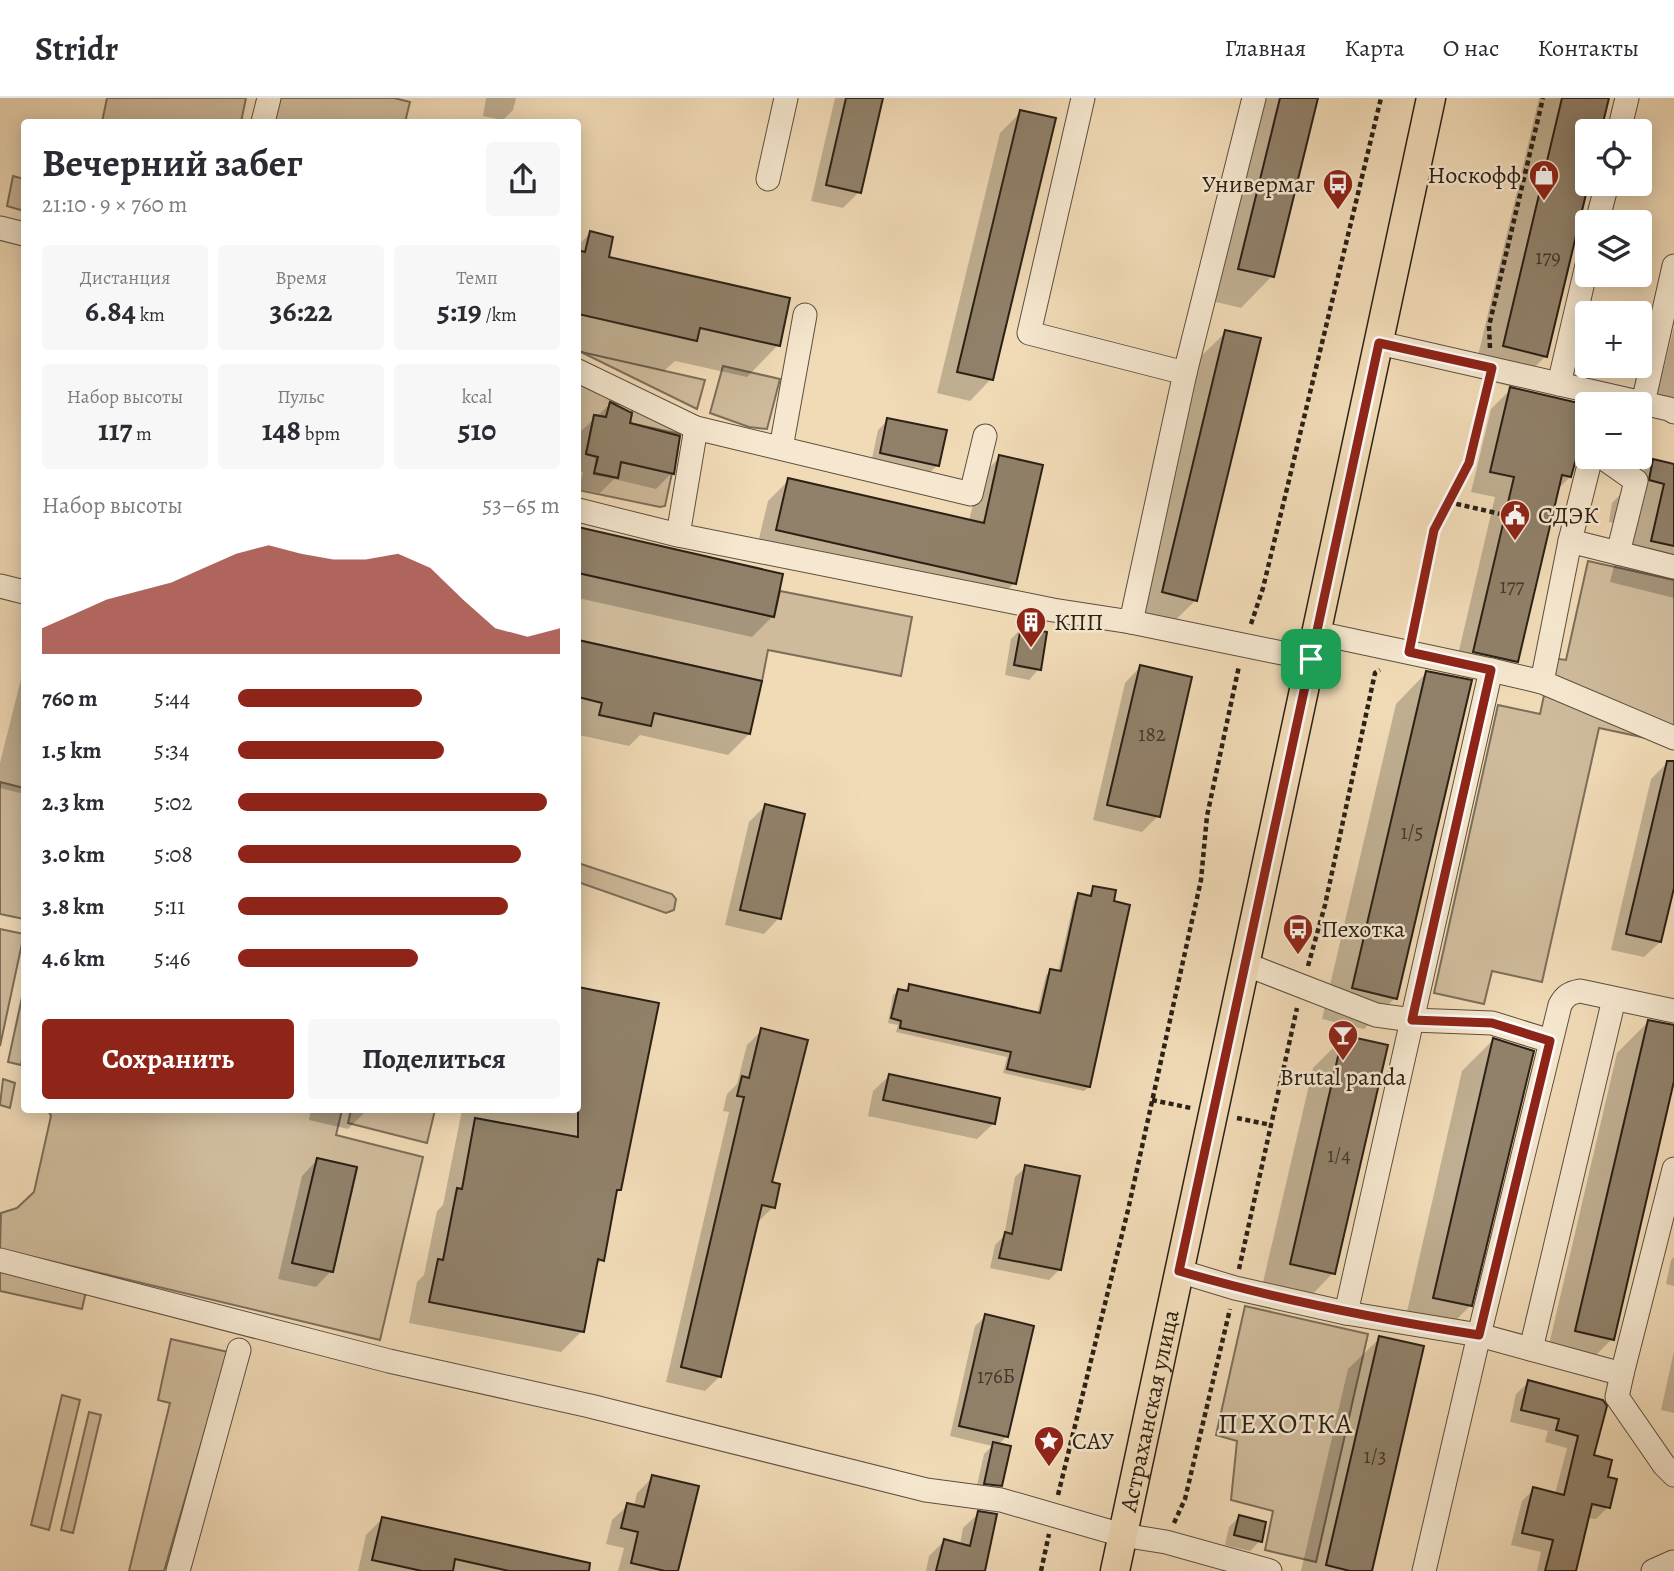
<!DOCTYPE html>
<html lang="ru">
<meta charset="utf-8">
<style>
:root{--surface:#fff;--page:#f7f7f7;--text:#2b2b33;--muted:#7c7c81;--line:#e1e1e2;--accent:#8f2418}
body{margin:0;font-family:Alegreya,serif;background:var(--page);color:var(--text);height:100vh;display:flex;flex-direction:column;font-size:26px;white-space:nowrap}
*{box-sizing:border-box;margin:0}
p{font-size:23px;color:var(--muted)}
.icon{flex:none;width:38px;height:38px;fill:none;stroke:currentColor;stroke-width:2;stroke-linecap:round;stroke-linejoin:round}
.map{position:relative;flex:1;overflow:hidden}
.side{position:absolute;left:21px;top:21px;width:560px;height:994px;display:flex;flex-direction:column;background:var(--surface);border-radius:7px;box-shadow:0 4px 18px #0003}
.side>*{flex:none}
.controls{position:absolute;left:1575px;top:21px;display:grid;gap:14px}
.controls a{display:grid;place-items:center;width:77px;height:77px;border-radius:7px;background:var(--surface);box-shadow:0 4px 18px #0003;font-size:35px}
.pin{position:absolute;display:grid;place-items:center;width:60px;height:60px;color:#fff;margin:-30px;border-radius:14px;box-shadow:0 4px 10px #0006}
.round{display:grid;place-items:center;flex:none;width:74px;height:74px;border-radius:7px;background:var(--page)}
.overview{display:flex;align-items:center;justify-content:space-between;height:119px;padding:0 21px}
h1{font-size:38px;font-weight:700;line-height:52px}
.stats{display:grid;grid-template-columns:repeat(3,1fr);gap:10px;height:119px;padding:7px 21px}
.stats div{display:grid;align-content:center;border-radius:7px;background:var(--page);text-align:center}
.stats b{font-size:30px;font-weight:700}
.stats small{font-size:19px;font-weight:400}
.stats p{font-size:19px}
.chart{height:196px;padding:14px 21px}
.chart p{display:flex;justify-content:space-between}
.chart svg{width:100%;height:126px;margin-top:7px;fill:var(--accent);opacity:.7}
.button{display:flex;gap:14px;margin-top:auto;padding:14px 21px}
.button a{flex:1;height:80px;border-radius:7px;background:var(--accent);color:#fff;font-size:28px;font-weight:700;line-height:80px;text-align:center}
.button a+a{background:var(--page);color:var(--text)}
ul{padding:0 21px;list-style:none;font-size:23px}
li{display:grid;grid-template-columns:112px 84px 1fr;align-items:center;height:52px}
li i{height:18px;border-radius:9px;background:var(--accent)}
header{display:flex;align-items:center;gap:42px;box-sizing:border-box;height:98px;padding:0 35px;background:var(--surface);border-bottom:2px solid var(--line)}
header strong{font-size:33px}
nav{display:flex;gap:38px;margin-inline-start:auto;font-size:24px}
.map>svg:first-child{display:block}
.green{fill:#cfbb9c;stroke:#7c6e5a;stroke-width:2;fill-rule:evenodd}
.shadow{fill:#0003}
.building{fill:#91816a;stroke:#2a2017;stroke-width:2}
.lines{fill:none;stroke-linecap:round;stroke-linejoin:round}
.minor-casing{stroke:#5c4f3f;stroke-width:25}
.major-casing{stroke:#2a2017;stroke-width:31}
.path{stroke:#2a2017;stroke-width:4.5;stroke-dasharray:5 3.5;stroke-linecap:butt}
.minor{stroke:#f6e8d0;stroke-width:23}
.major{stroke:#f1dbb7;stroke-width:28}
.route-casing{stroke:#fff;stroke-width:14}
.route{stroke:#8f2418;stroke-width:9}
.labels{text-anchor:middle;stroke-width:5;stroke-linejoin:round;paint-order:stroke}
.number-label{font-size:21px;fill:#44382c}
.poi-label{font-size:24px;fill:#2a2017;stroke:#f6e8d0;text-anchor:start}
.street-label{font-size:24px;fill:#2a2017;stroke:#f6e8d0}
.quarter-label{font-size:28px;letter-spacing:2px;fill:#2a2017;stroke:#f6e8d0}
</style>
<header>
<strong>Stridr</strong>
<nav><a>Главная</a><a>Карта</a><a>О нас</a><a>Контакты</a></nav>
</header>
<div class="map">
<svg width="1674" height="1473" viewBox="0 0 1674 1473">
<rect width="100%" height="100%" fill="#f1dbb7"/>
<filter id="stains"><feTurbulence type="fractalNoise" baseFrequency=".00286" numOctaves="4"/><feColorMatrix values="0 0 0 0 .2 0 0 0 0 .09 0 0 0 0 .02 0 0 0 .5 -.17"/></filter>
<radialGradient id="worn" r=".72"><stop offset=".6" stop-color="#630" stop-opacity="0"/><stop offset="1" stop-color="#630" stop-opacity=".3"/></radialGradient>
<g class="green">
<path d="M107 0H246L241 24H102Z"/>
<path d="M276 0H394L410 4 405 24H271Z"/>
<path d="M13 78 24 81V113L7 108Z"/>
<path d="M581 254 705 282 697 311Z"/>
<path d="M723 268 780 281 767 331 749 329 710 315Z"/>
<path d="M578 285C610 294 658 306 681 332L680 336 630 325 633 309 610 304 606 319 594 317 586 356 597 359 594 376 618 380 621 364 672 375 665 408 660 409 578 392Z"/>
<path d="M1588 463 1674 482V646L1599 630 1542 884 1492 873 1484 906 1434 895 1498 607 1540 616 1552 560 1566 562Z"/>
<path d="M578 475 774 519 780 493 912 519 901 578 768 552 762 583 578 542Z"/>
<path d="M0 684 24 690V821L0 816Z"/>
<path d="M578 765 672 796 676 801 674 812 666 815 578 784Z"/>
<path d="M0 831 24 836 0 948Z"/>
<path d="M24 890V951L21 967 8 964Z"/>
<path d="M3 981 15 985 10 1010 0 1007Z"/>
<path d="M48 1012H342L336 1037 423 1059 380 1242 0 1151 1 1115 17 1110 34 1094 51 1018ZM317 1060 357 1070 333 1174 293 1165Z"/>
<path d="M351 1012H435L427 1045 348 1025Z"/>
<path d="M0 1170 87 1189 82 1211 0 1193Z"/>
<path d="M1245 1208 1368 1236 1316 1464 1265 1452 1273 1413 1231 1402 1237 1343 1216 1337Z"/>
<path d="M171 1241 228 1254 164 1473H129L170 1305 158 1302Z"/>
<path d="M62 1297 80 1302 49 1432 31 1427Z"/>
<path d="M89 1314 101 1317 73 1435 61 1432Z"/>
</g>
<g class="shadow">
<path d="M486 0H516L513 12 503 22 483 18Z"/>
<path d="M835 0H881L859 94 843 110 811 103Z"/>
<path d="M1257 0H1316L1272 178 1241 210 1208 202Z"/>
<path d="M1539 0H1608L1600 33H1587V85L1546 258 1512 291 1587 309V312L1570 379 1557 392 1517 563 1496 583 1454 574 1495 399 1471 394 1491 311 1513 289 1473 279Z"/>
<path d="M1021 14 991 281 970 303 937 295 1000 35Z"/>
<path d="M590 135 607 160 778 247 747 279 675 263 664 273 578 254V148Z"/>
<path d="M1674 229V311L1655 306Z"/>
<path d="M1226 234 1196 502 1164 533 1132 525 1194 265Z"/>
<path d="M610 306 672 375 656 391 614 381 600 395 579 391 583 374 578 373 579 335Z"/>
<path d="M888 322 938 367 927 377 871 365 878 332Z"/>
<path d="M1000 359 1014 485 993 507 756 453 768 403 789 382 969 423 979 380Z"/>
<path d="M1653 363 1674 368V500L1610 484 1624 427 1609 424 1612 405Z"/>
<path d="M578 431 781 477 773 518 752 539 578 500Z"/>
<path d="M1021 531 1039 571 1029 582 1005 577 1011 541Z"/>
<path d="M578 544 760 585 749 636 728 657 640 637 629 648 579 637 581 626 578 625Z"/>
<path d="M24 569V696L0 690V665Z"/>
<path d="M1140 569 1158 718 1142 734 1093 722 1125 585Z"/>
<path d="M1427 574 1395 900 1364 931 1322 921 1396 606Z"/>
<path d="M1667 665 1674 667V782L1660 844 1644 859 1611 852 1651 681Z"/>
<path d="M765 708 779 820 764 836 725 827 749 724Z"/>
<path d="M1094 789 1089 989 1084 993 1003 975 1007 959 896 934 898 927 888 925 893 897 898 893H905L910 888 1037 916 1046 877 1051 873 1058 874 1074 802 1079 797 1088 799Z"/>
<path d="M578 891 657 906 620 1092 614 1097 602 1162 594 1169 582 1233 561 1254 409 1225 417 1184 424 1177 437 1113 443 1107 462 1012H578Z"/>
<path d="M1648 924 1674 928V976L1612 1241 1581 1272 1545 1264 1617 955Z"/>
<path d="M762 932 769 1085 773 1109 758 1124 720 1278 705 1293 666 1284 729 1014 723 1013 727 996 737 986 747 947Z"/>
<path d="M1344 939 1333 1175 1302 1207 1260 1197 1313 970Z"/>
<path d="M1493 942 1470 1208 1439 1239 1403 1231 1462 973Z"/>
<path d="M889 978 998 1002 993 1026 977 1041 868 1018 873 993Z"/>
<path d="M311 1012H367L348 1031 309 1022Z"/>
<path d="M317 1062 331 1173 316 1189 278 1181 302 1078Z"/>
<path d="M1026 1069 1060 1171 1049 1182 990 1170 995 1147 1004 1138 1015 1079Z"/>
<path d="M1674 1159V1188L1666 1186 1671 1162Z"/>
<path d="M986 1218 1032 1229 1006 1339 998 1347 1000 1387 990 1397 975 1396 984 1356 992 1348 950 1338 975 1228Z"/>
<path d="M1380 1240 1370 1473H1301L1348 1271Z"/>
<path d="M1674 1253V1315L1661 1312Z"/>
<path d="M1529 1284 1602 1303 1592 1358 1606 1380 1608 1409 1596 1421 1587 1420 1574 1473H1537L1541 1454 1511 1447 1522 1403 1534 1391 1555 1396 1567 1350 1545 1344 1548 1333 1510 1324 1516 1296Z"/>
<path d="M653 1379 676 1473H618L624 1450 606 1446 612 1422 628 1407 634 1408 637 1395Z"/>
<path d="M979 1415 982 1473H926L929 1458 944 1443 960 1447 963 1430Z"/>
<path d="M1239 1419 1260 1443 1250 1453 1225 1447 1229 1429Z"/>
<path d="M382 1421 573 1473H358L366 1437Z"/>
</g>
<g class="building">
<path d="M846 0H883L861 95 826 87Z"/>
<path d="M1280 0H1318L1274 179 1238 171Z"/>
<path d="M1562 0H1609L1601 33H1587V92L1547 259 1503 248Z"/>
<path d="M1020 12 1056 20 993 282 957 274Z"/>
<path d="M590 133 613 139 609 159 790 200 780 248 700 230 697 243 578 216V152L585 154Z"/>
<path d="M1225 232 1261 240 1197 503 1162 494Z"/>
<path d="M1510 289 1587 307V321L1571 379 1562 377 1518 564 1473 554 1514 379 1490 374Z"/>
<path d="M610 304 632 315 630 325 680 338 674 376 621 364 618 380 594 375 598 359 586 356 594 317 606 319Z"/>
<path d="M887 320 947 332 939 368 880 355Z"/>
<path d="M999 357 1043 367 1016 486 776 432 788 380 984 425Z"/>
<path d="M1653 361 1674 366V448L1651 443 1664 386 1649 382Z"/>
<path d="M578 429 783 476 774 519 578 475Z"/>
<path d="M1021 529 1047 534 1041 572 1014 567Z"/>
<path d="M578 542 762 583 750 636 654 615 651 628 599 617 602 605 578 599Z"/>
<path d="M1140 567 1192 579 1160 719 1107 707Z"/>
<path d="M1426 573 1472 582 1397 901 1352 890Z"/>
<path d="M1667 663H1674V790L1661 844 1626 836Z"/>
<path d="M765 706 805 716 781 821 740 812Z"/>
<path d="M1093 788 1116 792 1114 803 1130 807 1090 989 1007 971 1011 954 900 930 901 923 891 920 898 891 908 893 909 886 1040 915 1050 871 1061 873 1078 795 1091 798Z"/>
<path d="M578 889 659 905 621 1092H617L604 1163 598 1161 584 1234 429 1204 438 1161 443 1162 457 1090 462 1091 475 1020 578 1039Z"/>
<path d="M1648 922 1674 927V983L1614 1242 1575 1233Z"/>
<path d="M761 930 808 942 772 1084 780 1086 775 1110 762 1107 721 1279 681 1269 744 999 737 998 742 978 749 980Z"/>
<path d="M1343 937 1388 947 1335 1176 1290 1166Z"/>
<path d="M1493 940 1534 953 1472 1208 1433 1200Z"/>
<path d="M889 976 1000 1000 995 1026 883 1002Z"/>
<path d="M317 1060 357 1069 333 1174 292 1165Z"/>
<path d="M1025 1067 1080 1078 1061 1172 999 1160 1005 1134 1012 1136Z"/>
<path d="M985 1216 1034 1228 1008 1339 959 1328Z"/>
<path d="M1379 1238 1424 1248 1372 1473H1350L1326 1467Z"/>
<path d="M1528 1282 1603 1302 1607 1308 1594 1357 1612 1362 1608 1379 1617 1381 1610 1410 1592 1406 1576 1473H1545L1553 1442 1522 1435 1533 1389 1564 1397 1578 1338 1556 1332 1559 1321 1521 1312Z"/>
<path d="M993 1344 1011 1348 1002 1388 984 1386Z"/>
<path d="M652 1377 699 1388 678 1473H665L631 1465 638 1434 621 1430 627 1405 644 1409Z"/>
<path d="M978 1413 997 1416 985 1473H936L944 1441 970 1448Z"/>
<path d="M1239 1417 1266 1424 1262 1444 1234 1437Z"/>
<path d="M382 1419 590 1465 589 1473H509L455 1461 453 1473H422L372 1462Z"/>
</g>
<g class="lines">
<g class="minor-casing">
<g id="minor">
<path d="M1083 0 1029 235 1185 275 1254 0"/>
<path d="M263 24 269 0"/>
<path d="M1619 33 1627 0"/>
<path d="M768 81 786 0"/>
<path d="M1597 124 1607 86"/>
<path d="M0 130 24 136"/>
<path d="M1379 245 1669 311 1674 314"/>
<path d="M578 273 696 330 678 437 578 412"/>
<path d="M1559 286 1587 167"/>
<path d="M1643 305 1674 168"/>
<path d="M696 330 971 396 985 338"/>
<path d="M781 350 805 217"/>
<path d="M1602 359 1636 383 1618 455"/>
<path d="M678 437 1053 512 1131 524 1311 561"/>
<path d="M1570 443 1674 469"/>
<path d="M0 488 24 494"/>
<path d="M1131 524 1185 275"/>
<path d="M1317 535 1491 572 1346 1215"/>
<path d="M1491 572 1542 584 1674 640"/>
<path d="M1542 584 1570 443 1591 359"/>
<path d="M1245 866 1376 917 1412 922 1492 925 1550 943"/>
<path d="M0 1162 389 1263 590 1308 926 1392 1001 1402 1122 1437 1166 1444 1270 1473"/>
<path d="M1179 1173 1235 1190 1346 1215 1479 1237 1622 1276 1617 1299 1664 1367 1674 1377"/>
<path d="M1531 1251 1614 901"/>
<path d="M1622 1276 1674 1071"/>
<path d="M178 1473 239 1252"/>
<path d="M1424 1473 1479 1237 1560 907C1565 898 1569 895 1580 893L1674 913"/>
<path d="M1653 1473 1673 1464"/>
</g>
</g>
<g class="major-casing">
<g id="major">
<path id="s1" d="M1115 1473 1431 0"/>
</g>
</g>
<g class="path">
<path d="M1490 250 1489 228 1543 0"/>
<path d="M1448 404 1505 417"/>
<path d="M1251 526 1263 490 1381 0"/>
<path d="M1413 534 1434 432 1469 365 1487 290"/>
<path d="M1308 868 1325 807 1375 575 1380 572"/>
<path d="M1152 1002 1191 1010"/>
<path d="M1237 1020 1271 1027"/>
<path d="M1239 1171 1297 910"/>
<path d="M1058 1397 1128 1112 1201 782 1207 718 1239 568"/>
<path d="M1174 1425 1185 1401 1230 1211"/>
<path d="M1041 1473 1049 1436"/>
</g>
<use href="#minor" class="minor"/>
<use href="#major" class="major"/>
</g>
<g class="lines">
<g class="route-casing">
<path id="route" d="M1379 245 1492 270 1469 365 1434 432 1409 554 1491 572 1412 922 1492 925 1550 943 1479 1237C1378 1221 1278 1202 1179 1173Z"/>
</g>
<use href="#route" class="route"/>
</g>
<defs>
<g id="shop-pin" transform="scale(1.575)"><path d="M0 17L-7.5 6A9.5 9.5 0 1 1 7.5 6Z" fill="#8f2418" stroke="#f6e8d0"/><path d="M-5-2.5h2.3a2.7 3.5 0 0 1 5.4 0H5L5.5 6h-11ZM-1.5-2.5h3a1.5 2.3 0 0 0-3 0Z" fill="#fff"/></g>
<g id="bus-pin" transform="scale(1.575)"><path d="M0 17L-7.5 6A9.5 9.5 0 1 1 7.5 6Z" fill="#8f2418" stroke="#f6e8d0"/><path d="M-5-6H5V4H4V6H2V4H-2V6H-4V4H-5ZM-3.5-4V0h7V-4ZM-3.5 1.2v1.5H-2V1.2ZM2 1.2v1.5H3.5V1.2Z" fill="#fff"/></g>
<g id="civic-pin" transform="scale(1.575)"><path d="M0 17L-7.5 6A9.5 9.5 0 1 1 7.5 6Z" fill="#8f2418" stroke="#f6e8d0"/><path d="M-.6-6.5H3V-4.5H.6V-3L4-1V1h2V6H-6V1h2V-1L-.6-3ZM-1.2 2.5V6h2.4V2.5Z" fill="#fff"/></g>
<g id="building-pin" transform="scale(1.575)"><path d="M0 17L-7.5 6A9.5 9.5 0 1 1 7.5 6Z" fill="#8f2418" stroke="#f6e8d0"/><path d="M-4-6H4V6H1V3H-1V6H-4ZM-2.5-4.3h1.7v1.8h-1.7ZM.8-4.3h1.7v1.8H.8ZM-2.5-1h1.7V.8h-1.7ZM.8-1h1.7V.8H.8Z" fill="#fff"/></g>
<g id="bar-pin" transform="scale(1.575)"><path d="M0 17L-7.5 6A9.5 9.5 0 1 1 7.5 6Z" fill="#8f2418" stroke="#f6e8d0"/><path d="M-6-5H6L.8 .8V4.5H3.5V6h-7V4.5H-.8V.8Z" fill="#fff"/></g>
<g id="sight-pin" transform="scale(1.575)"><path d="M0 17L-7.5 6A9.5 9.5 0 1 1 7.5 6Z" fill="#8f2418" stroke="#f6e8d0"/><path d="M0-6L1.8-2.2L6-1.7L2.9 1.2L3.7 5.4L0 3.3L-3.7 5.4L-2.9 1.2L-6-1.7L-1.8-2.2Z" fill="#fff"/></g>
</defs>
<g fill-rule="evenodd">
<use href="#shop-pin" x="1544" y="77"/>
<use href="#bus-pin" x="1338" y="86"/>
<use href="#civic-pin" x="1515" y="417"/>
<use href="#building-pin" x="1031" y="524"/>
<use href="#bus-pin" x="1298" y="831"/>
<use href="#bar-pin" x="1343" y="937"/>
<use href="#sight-pin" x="1049" y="1343"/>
</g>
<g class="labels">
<g class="number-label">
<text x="1548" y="166">179</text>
<text x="1512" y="495">177</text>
<text x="1152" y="643">182</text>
<text x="1412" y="741">1/5</text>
<text x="1339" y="1064">1/4</text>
<text x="996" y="1285">176Б</text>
<text x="1375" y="1365">1/3</text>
</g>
<g class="poi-label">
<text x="1521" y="85" text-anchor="end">Носкофф</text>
<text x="1315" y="94" text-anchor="end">Универмаг</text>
<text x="1538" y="425">СДЭК</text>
<text x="1054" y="532">КПП</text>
<text x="1321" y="839">Пехотка</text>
<text x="1343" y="987" text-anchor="middle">Brutal panda</text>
<text x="1072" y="1351">САУ</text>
</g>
<g class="street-label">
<text dy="8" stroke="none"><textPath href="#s1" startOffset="164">Астраханская улица</textPath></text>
</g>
<g class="quarter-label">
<text x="1286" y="1335">ПЕХОТКА</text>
</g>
</g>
<rect width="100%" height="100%" filter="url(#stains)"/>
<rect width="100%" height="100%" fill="url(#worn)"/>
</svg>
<div class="controls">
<a><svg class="icon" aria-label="locate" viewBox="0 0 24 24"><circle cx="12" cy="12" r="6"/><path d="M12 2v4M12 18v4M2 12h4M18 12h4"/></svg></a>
<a><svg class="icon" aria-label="layers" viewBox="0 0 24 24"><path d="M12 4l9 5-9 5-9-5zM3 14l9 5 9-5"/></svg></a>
<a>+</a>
<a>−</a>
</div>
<div class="pin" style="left:1311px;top:561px;background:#1e9e55"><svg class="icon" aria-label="arrive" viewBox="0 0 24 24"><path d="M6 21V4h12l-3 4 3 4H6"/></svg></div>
<section class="side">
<div class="overview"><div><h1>Вечерний забег</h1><p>21:10 · 9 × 760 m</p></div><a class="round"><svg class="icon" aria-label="share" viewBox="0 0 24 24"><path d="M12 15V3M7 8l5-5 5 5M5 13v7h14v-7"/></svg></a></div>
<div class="stats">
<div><p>Дистанция</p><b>6.84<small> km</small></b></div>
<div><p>Время</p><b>36:22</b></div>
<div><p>Темп</p><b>5:19<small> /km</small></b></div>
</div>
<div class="stats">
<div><p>Набор высоты</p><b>117<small> m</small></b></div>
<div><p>Пульс</p><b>148<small> bpm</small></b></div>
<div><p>kcal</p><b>510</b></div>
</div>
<div class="chart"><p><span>Набор высоты</span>53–65 m</p>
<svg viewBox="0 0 160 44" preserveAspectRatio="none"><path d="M0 44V35L10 30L20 25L30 22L40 19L50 14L60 9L70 6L80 9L90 11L100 11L110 9L120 14L130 25L140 35L150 38L160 35V44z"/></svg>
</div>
<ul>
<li><b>760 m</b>5:44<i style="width:57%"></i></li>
<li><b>1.5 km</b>5:34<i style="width:64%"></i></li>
<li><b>2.3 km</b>5:02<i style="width:96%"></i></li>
<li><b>3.0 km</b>5:08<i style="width:88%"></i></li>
<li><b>3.8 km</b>5:11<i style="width:84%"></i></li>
<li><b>4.6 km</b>5:46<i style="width:56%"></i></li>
</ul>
<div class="button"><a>Сохранить</a><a>Поделиться</a></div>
</section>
</div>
